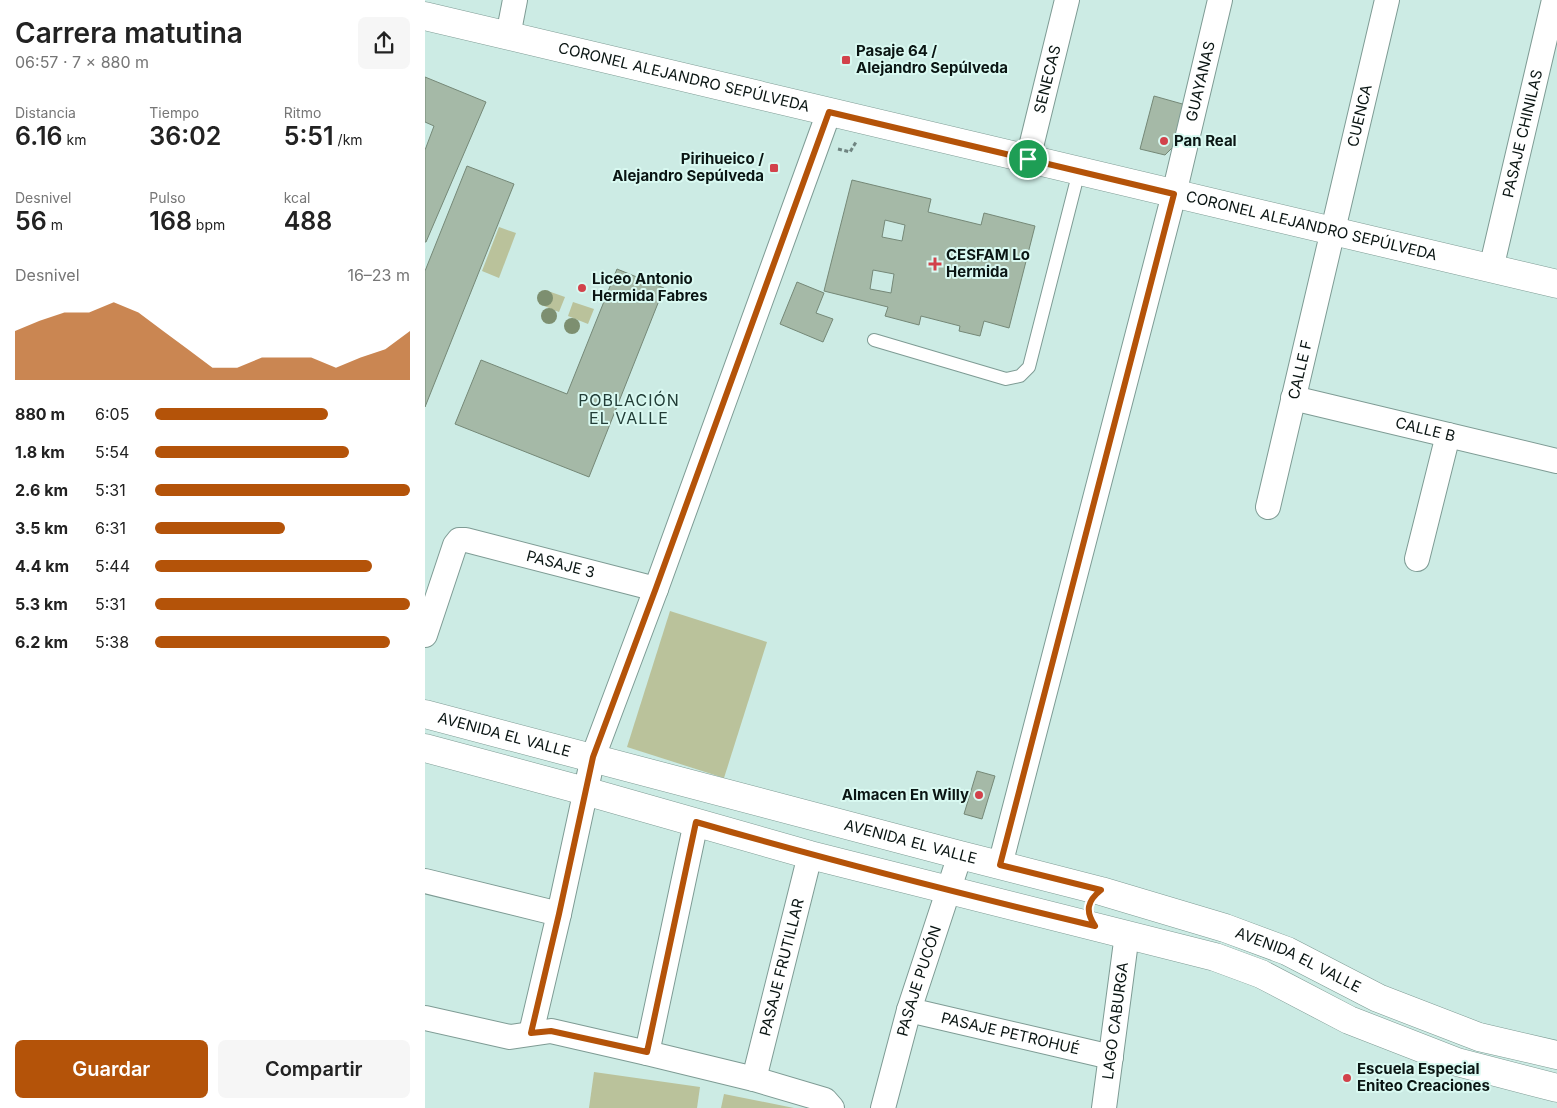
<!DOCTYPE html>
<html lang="es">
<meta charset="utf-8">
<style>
:root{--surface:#fff;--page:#f6f6f6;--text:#222;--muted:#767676;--accent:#b45309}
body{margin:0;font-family:Inter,sans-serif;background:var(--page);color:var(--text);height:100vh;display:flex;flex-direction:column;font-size:19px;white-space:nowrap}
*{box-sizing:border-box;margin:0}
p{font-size:16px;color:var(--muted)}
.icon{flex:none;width:28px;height:28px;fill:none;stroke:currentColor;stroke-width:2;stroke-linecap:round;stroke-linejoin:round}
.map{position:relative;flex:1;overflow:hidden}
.details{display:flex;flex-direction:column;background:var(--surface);width:425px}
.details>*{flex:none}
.pin{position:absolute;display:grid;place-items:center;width:42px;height:42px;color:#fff;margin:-21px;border:2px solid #fff;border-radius:50%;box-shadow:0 1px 5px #0007}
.round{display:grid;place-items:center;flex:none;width:52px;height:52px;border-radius:8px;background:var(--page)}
.head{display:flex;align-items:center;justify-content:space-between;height:85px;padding:0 15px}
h1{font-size:28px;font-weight:600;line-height:38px}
.figures{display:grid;grid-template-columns:repeat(3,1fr);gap:8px;height:85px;padding:5px 15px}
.figures div{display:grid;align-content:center}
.figures b{font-size:25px;font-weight:600}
.figures small{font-size:14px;font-weight:400}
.figures p{font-size:14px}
.chart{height:140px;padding:10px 15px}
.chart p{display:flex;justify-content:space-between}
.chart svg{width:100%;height:90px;margin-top:5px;fill:var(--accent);opacity:.7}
.cta{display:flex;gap:10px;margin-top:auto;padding:10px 15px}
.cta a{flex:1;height:58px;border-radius:8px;background:var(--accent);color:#fff;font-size:20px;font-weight:600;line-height:58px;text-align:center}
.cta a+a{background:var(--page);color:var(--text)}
ul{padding:0 15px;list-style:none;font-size:16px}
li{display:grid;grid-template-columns:80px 60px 1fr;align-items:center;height:38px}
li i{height:12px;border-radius:6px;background:var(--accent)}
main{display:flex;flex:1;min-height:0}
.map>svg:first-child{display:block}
.green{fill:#bac29b}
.building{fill:#a5b9a7;stroke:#758877;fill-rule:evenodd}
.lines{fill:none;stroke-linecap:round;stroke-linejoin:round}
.service-casing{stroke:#7e9b94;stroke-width:14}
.minor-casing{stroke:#7e9b94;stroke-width:26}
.tertiary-casing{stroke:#7e9b94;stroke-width:29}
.path{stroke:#6f8480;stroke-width:3;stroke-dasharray:4 2.5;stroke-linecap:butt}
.service{stroke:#fff;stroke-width:12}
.minor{stroke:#fff;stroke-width:24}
.tertiary{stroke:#fff;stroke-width:28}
.tree{fill:#7d8f70}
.route-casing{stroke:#fff;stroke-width:10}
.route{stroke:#b45309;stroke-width:6}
.poi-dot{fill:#d2424b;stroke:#d9f9f1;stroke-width:2}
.labels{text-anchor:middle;stroke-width:4;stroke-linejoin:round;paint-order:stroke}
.poi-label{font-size:15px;font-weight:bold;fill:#0a1513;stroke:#d9f9f1;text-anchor:start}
.street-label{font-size:15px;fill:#0a1513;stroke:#d9f9f1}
.neighbourhood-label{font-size:16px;letter-spacing:1px;fill:#223d37;stroke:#d9f9f1}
</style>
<main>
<section class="details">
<div class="head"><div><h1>Carrera matutina</h1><p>06:57 · 7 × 880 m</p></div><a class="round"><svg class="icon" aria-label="share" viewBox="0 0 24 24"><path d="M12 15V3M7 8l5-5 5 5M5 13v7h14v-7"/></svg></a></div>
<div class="figures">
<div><p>Distancia</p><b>6.16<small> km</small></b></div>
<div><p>Tiempo</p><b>36:02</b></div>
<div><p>Ritmo</p><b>5:51<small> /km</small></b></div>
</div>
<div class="figures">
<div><p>Desnivel</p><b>56<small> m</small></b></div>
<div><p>Pulso</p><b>168<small> bpm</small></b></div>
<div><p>kcal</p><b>488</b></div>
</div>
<div class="chart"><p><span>Desnivel</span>16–23 m</p>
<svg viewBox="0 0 160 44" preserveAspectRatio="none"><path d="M0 44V20L10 15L20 11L30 11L40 6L50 11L60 20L70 29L80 38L90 38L100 33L110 33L120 33L130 38L140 33L150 29L160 20V44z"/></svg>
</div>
<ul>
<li><b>880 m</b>6:05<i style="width:68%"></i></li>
<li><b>1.8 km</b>5:54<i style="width:76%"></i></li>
<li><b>2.6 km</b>5:31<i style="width:100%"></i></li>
<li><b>3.5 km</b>6:31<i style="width:51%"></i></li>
<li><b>4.4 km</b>5:44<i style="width:85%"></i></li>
<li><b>5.3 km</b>5:31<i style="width:100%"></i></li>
<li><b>6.2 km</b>5:38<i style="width:92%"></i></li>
</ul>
<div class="cta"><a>Guardar</a><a>Compartir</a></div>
</section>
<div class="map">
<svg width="1132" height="1108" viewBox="0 0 1132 1108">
<rect width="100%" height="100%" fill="#ccebe4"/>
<g class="green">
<path d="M74 227 91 233 74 278 57 271Z"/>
<path d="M120 290 140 297 134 312 114 304Z"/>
<path d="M148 302 169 309 163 324 143 316Z"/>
<path d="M245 611 342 642 299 778 202 747Z"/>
<path d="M169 1072 275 1087 272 1108H164Z"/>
<path d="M299 1094 369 1108H296Z"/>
</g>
<g class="building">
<path d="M0 77 61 102 1 242H0V150L9 126 0 122Z"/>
<path d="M729 96 761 105 750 145 740 155 715 149Z"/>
<path d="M42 166 89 184 0 407V271Z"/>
<path d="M427 180 506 199 503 212 556 225 559 213 610 226 584 328 559 321 555 336 534 331 535 326 496 316 494 325 460 316 463 307 399 291ZM460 220 480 225 477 241 457 237ZM448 270 469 274 466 293 445 289Z"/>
<path d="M192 269 239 288 164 477 30 424 56 360 142 394Z"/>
<path d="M372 282 399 293 391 313 408 319 398 342 355 324Z"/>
<path d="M552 771 570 776 557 819 539 814Z"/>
</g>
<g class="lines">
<g class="service-casing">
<path id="service" d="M449 340 581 379 595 376 604 367 654 171"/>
</g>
<g class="minor-casing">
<g id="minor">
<path d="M83 36 90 0"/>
<path id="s1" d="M603 159 642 0"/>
<path id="s2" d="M1066 269 1129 0"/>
<path id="s3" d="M868 398 1132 461"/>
<path id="s4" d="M843 507 962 0"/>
<path d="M992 559 1023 435"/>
<path id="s5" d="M0 635 30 545 34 540H41L231 589"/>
<path id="s6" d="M575 865 749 194 795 0"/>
<path d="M0 881 134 914"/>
<path id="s7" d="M484 1010 686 1057"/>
<path d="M0 1018 85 1037 126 1031 222 1053 329 1079 400 1100 407 1108"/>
<path d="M106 1033 134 914 168 757 231 589 404 112"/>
<path d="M222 1053 271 822"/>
<path id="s8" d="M329 1079 385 855"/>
<path id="s9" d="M458 1108 484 1010 535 855"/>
<path id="s10" d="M679 1108 702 934"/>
</g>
</g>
<g class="tertiary-casing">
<g id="tertiary">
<path id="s11" d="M0 16 1132 284"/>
<path id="s12" d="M0 714 535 855 676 891 800 928 862 951 953 998 1054 1037 1132 1055"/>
<path d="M0 748 160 791 385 855 790 957 836 974 924 1020 1032 1062 1132 1088"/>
</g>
</g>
<path class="path" d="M413 149 425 152 431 142"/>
<use href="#service" class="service"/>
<use href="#minor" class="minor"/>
<use href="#tertiary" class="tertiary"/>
</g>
<g class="tree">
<circle cx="120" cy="298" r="8"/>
<circle cx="124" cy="316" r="8"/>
<circle cx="147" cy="326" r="8"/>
</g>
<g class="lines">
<g class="route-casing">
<path id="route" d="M404 112 749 194 575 865 676 890C662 901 660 911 670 926 536 894 403 860 271 822L222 1052 126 1031 106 1033 134 914 168 757 231 588Z"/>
</g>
<use href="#route" class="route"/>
</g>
<g class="poi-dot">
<rect x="416" y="55" width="10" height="10" rx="2.5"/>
<circle cx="739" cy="141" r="5"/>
<rect x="344" y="163" width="10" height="10" rx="2.5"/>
<path d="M507.5 256.5h5v5h5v5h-5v5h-5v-5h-5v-5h5z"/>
<circle cx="157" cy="288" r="5"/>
<circle cx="554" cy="795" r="5"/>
<circle cx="922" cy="1078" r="5"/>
</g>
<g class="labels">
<g class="poi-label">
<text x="431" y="56">Pasaje 64 /<tspan x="431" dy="17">Alejandro Sepúlveda</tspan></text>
<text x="749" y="146">Pan Real</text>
<text x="339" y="164" text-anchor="end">Pirihueico /<tspan x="339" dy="17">Alejandro Sepúlveda</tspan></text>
<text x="521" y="260">CESFAM Lo<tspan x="521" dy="17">Hermida</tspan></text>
<text x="167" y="284">Liceo Antonio<tspan x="167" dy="17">Hermida Fabres</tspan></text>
<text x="544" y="800" text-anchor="end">Almacen En Willy</text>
<text x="932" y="1074">Escuela Especial<tspan x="932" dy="17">Eniteo Creaciones</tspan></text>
</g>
<g class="street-label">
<text dy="5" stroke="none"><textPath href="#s11" startOffset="266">CORONEL ALEJANDRO SEPÚLVEDA</textPath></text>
<text dy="5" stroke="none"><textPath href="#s1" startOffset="82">SENECAS</textPath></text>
<text dy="5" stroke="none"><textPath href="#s6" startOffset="809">GUAYANAS</textPath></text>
<text dy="5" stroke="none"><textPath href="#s4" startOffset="402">CUENCA</textPath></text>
<text dy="5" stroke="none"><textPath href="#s2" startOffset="139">PASAJE CHINILAS</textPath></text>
<text dy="5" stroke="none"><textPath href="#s11" startOffset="911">CORONEL ALEJANDRO SEPÚLVEDA</textPath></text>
<text dy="5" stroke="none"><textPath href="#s4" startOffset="141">CALLE F</textPath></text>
<text dy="5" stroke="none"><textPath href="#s3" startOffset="136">CALLE B</textPath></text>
<text dy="5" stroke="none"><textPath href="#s5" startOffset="206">PASAJE 3</textPath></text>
<text dy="5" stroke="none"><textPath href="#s12" startOffset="82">AVENIDA EL VALLE</textPath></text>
<text dy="5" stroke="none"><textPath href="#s12" startOffset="502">AVENIDA EL VALLE</textPath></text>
<text dy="5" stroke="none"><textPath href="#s12" startOffset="908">AVENIDA EL VALLE</textPath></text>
<text dy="5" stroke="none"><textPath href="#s8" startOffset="115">PASAJE FRUTILLAR</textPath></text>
<text dy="5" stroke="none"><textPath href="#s9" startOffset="132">PASAJE PUCÓN</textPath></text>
<text dy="5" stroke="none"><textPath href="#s10" startOffset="88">LAGO CABURGA</textPath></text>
<text dy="5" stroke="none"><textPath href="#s7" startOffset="104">PASAJE PETROHUÉ</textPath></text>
</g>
<g class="neighbourhood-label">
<text x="204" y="406">POBLACIÓN<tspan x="204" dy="18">EL VALLE</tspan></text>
</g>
</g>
</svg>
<div class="pin" style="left:603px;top:159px;background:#1e9e55"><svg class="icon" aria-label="arrive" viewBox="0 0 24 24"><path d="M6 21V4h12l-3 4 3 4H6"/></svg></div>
</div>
</main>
